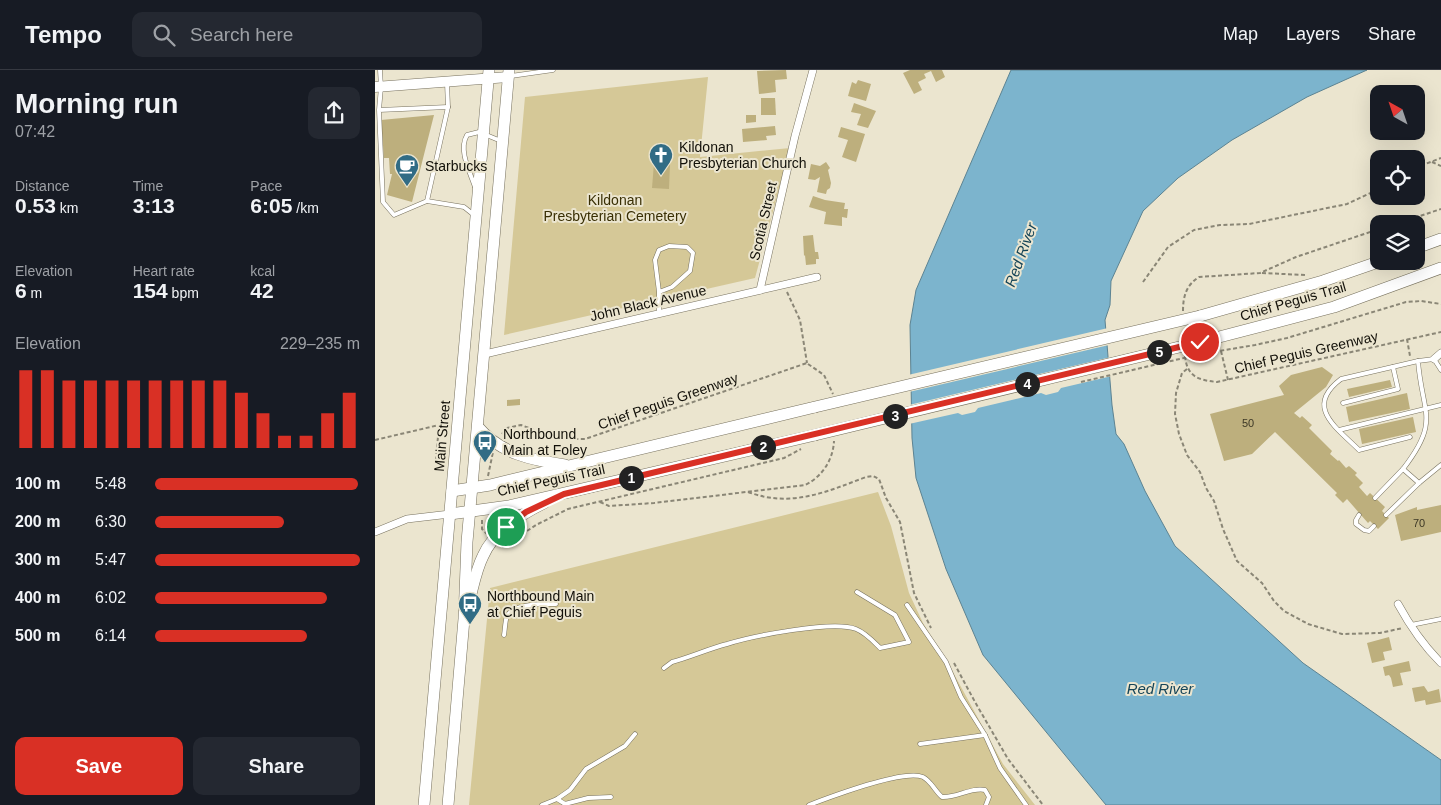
<!DOCTYPE html>
<meta charset="utf-8">
<style>
:root{--surface:#171b24;--page:#242831;--text:#f1f3f6;--muted:#9ea1a6;--line:#363941;--accent:#d93025}
body{margin:0;font-family:Helvetica,sans-serif;background:var(--page);color:var(--text);height:100vh;display:flex;flex-direction:column;font-size:19px;white-space:nowrap}
*{box-sizing:border-box;margin:0}
p{font-size:16px;color:var(--muted)}
.icon{flex:none;width:28px;height:28px;fill:none;stroke:currentColor;stroke-width:2;stroke-linecap:round;stroke-linejoin:round}
.map{position:relative;flex:1;overflow:hidden}
.drawer{display:flex;flex-direction:column;background:var(--surface);width:375px}
.drawer>*{flex:none}
.needle{width:32px;rotate:320deg}
.fabs{position:absolute;left:995px;top:15px;display:grid;gap:10px}
.fabs a{display:grid;place-items:center;width:55px;height:55px;border-radius:10px;background:var(--surface);box-shadow:0 5px 20px #0002;font-size:25px}
.pin{position:absolute;display:grid;place-items:center;width:42px;height:42px;color:#fff;margin:-21px;border:2px solid #fff;border-radius:50%;box-shadow:0 1px 5px #0007}
.km{position:absolute;width:25px;height:25px;margin:-12px;border-radius:50%;background:#222;color:#fff;font-size:14px;line-height:25px;text-align:center}
.round{display:grid;place-items:center;flex:none;width:52px;height:52px;border-radius:10px;background:var(--page)}
.overview{display:flex;align-items:center;justify-content:space-between;height:85px;padding:0 15px}
h1{font-size:28px;font-weight:700;line-height:38px}
.metrics{display:grid;grid-template-columns:repeat(3,1fr);gap:8px;height:85px;padding:5px 15px}
.metrics div{display:grid;align-content:center}
.metrics b{font-size:21px;font-weight:700}
.metrics small{font-size:14px;font-weight:400}
.metrics p{font-size:14px}
.chart{height:140px;padding:10px 15px}
.chart p{display:flex;justify-content:space-between}
.chart svg{width:100%;height:90px;margin-top:5px;stroke:var(--accent);stroke-width:6}
.cta{display:flex;gap:10px;margin-top:auto;padding:10px 15px}
.cta a{flex:1;height:58px;border-radius:10px;background:var(--accent);color:#fff;font-size:20px;font-weight:700;line-height:58px;text-align:center}
.cta a+a{background:var(--page);color:var(--text)}
ul{padding:0 15px;list-style:none;font-size:16px}
li{display:grid;grid-template-columns:80px 60px 1fr;align-items:center;height:38px}
li i{height:12px;border-radius:6px;background:var(--accent)}
header{display:flex;align-items:center;gap:30px;box-sizing:border-box;height:70px;padding:0 25px;background:var(--surface);border-bottom:1px solid var(--line)}
header strong{font-size:24px}
nav{display:flex;gap:28px;margin-inline-start:auto;font-size:18px}
.search{width:350px;height:45px;background:var(--page);display:flex;align-items:center;gap:12px;box-sizing:border-box;padding:0 18px;border-radius:10px;color:var(--muted);font-size:19px}
main{display:flex;flex:1;min-height:0}
.map>svg:first-child{display:block}
.green{fill:#d5c897}
.water{fill:#7cb4cd;stroke:#5c8392}
.pier{fill:#ebe5cf}
.building{fill:#bdaf7d}
.lines{fill:none;stroke-linecap:round;stroke-linejoin:round}
.lane-casing{stroke:#77715e;stroke-width:5}
.street-casing{stroke:#77715e;stroke-width:8}
.secondary-casing{stroke:#77715e;stroke-width:11}
.primary-casing{stroke:#77715e;stroke-width:12}
.path{stroke:#8a8676;stroke-width:2;stroke-dasharray:4 2.5;stroke-linecap:butt}
.lane{stroke:#fff;stroke-width:4}
.street{stroke:#fff;stroke-width:7}
.secondary{stroke:#fff;stroke-width:10}
.primary{stroke:#fff;stroke-width:11}
.primary-bridge-casing{stroke:#77715e;stroke-width:12;stroke-linecap:butt}
.path-bridge{stroke:#8a8676;stroke-width:2;stroke-dasharray:4 2.5;stroke-linecap:butt}
.primary-bridge{stroke:#fff;stroke-width:11}
.route-casing{stroke:#fff;stroke-width:10}
.route{stroke:#d93025;stroke-width:6}
.labels{text-anchor:middle;stroke-width:4;stroke-linejoin:round;paint-order:stroke}
.number-label{font-size:11px;fill:#3d3826}
.poi-label{font-size:14px;fill:#121009;stroke:#ebe5cf;text-anchor:start}
.park-label{font-size:14px;fill:#392f04;stroke:#ebe5cf}
.street-label{font-size:14px;fill:#121009;stroke:#ebe5cf}
.water-label{font-size:15px;font-style:italic;fill:#154457;stroke:#ebe5cf}
</style>
<header>
<strong>Tempo</strong>
<div class="search"><svg class="icon" aria-label="search" viewBox="0 0 24 24"><circle cx="10" cy="10" r="6"/><path d="M15 15l6 6"/></svg>Search here</div>
<nav><a>Map</a><a>Layers</a><a>Share</a></nav>
</header>
<main>
<section class="drawer">
<div class="overview"><div><h1>Morning run</h1><p>07:42</p></div><a class="round"><svg class="icon" aria-label="share" viewBox="0 0 24 24"><path d="M12 15V3M7 8l5-5 5 5M5 13v7h14v-7"/></svg></a></div>
<div class="metrics">
<div><p>Distance</p><b>0.53<small> km</small></b></div>
<div><p>Time</p><b>3:13</b></div>
<div><p>Pace</p><b>6:05<small> /km</small></b></div>
</div>
<div class="metrics">
<div><p>Elevation</p><b>6<small> m</small></b></div>
<div><p>Heart rate</p><b>154<small> bpm</small></b></div>
<div><p>kcal</p><b>42</b></div>
</div>
<div class="chart"><p><span>Elevation</span>229–235 m</p>
<svg viewBox="0 0 160 44" preserveAspectRatio="none"><path d="M5 44V6M15 44V6M25 44V11M35 44V11M45 44V11M55 44V11M65 44V11M75 44V11M85 44V11M95 44V11M105 44V17M115 44V27M125 44V38M135 44V38M145 44V27M155 44V17"/></svg>
</div>
<ul>
<li><b>100 m</b>5:48<i style="width:99%"></i></li>
<li><b>200 m</b>6:30<i style="width:63%"></i></li>
<li><b>300 m</b>5:47<i style="width:100%"></i></li>
<li><b>400 m</b>6:02<i style="width:84%"></i></li>
<li><b>500 m</b>6:14<i style="width:74%"></i></li>
</ul>
<div class="cta"><a>Save</a><a>Share</a></div>
</section>
<div class="map">
<svg width="1066" height="735" viewBox="0 0 1066 735">
<rect width="100%" height="100%" fill="#ebe5cf"/>
<g class="green">
<path d="M333 7 325 87 415 78 380 208 129 265 150 27Z"/>
<path d="M503 422 516 456 534 523 548 553 573 593 628 694 660 735H94L115 518Z"/>
</g>
<path class="water" d="M636 0H992L932 27 857 70 803 108 768 141 736 211 735 235 730 250 737 335 741 364 749 374 770 421 800 476 928 593 1066 690V735H731L608 585 571 499 541 408 537 368 535 255 541 220Z"/>
<g class="pier">
<path d="M733 258 734 275 534 322 533 305Z"/>
<path d="M736 287 737 306 686 318 683 322 671 325 666 323 603 338 600 342 587 345 583 343 534 354V335Z"/>
</g>
<g class="building">
<path d="M411 0 412 9 400 10 401 22 384 24 382 1Z"/>
<path d="M535 0H567L570 7 561 12 556 1 549 4 551 8 543 12 547 20 539 24 528 3Z"/>
<path d="M483 10 496 14 491 31 473 26 477 12 481 14Z"/>
<path d="M386 28H400L401 45H386Z"/>
<path d="M479 33 501 41 493 58 482 55 486 44 476 42Z"/>
<path d="M59 45 37 132 12 125 17 104H15L14 88H9L6 50Z"/>
<path d="M371 45H381V52L371 53Z"/>
<path d="M400 56 401 65 391 66 392 70 368 72 367 59Z"/>
<path d="M466 57 490 64 481 92 467 87 473 70 463 67Z"/>
<path d="M451 92 455 98 453 100 456 113 455 118 452 120 451 124 442 122 445 107 440 110 433 109 436 94 445 96Z"/>
<path d="M279 93 295 94 294 119 277 118Z"/>
<path d="M438 126 450 130 470 133 469 139H473L472 148 467 147V156L449 154 451 142 434 137Z"/>
<path d="M438 165 440 182H443L444 189H441V194L431 195 430 185 429 186 428 166Z"/>
<path d="M947 297 958 305 951 317 919 343 925 348 927 346 937 355 934 358 957 381 955 384 963 391 964 390 971 398 974 396 982 403 980 405 988 413 984 417 992 426 995 423 1010 437 1007 441 1014 448 1003 459 995 451 993 453 972 429 968 433 960 425 962 423 900 362 877 384 849 391 835 344 909 325 904 316 916 305Z"/>
<path d="M1015 310 1017 317 974 327 972 319Z"/>
<path d="M1032 323 1035 339 974 352 971 337Z"/>
<path d="M145 329V335L132 336V330Z"/>
<path d="M1038 347 1041 362 987 374 984 359Z"/>
<path d="M1066 435V462L1026 471 1020 445 1042 437V440Z"/>
<path d="M1014 567 1017 580 1008 582 1010 590 997 593 992 573Z"/>
<path d="M1034 591 1036 601 1025 603 1028 615 1018 617 1016 608 1014 605 1010 606 1008 597Z"/>
<path d="M1049 616 1053 622 1064 619 1066 632 1051 635 1050 630 1040 632 1037 618Z"/>
</g>
<g class="lines">
<g class="lane-casing">
<g id="lane">
<path d="M136 6 178 0"/>
<path d="M72 13 73 37"/>
<path d="M4 40 8 132 19 145 52 131 73 37 4 40 6 17 5 0"/>
<path d="M100 117C95 102 83 80 92 65L104 62 126 71"/>
<path d="M52 131 89 137 99 145"/>
<path d="M284 244V222L297 217 315 201 318 183 312 177 294 176 284 180 280 190 284 222"/>
<path d="M1066 300 1059 289 1043 291C1047 344 1066 350 1028 399L1044 413 1066 395"/>
<path d="M968 333 1023 319 1018 297"/>
<path d="M964 360 1066 335"/>
<path d="M1035 367 984 380C961 357 929 337 966 309L1043 291"/>
<path d="M1000 428 1028 399"/>
<path d="M984 445 981 450V454L989 460 994 461 999 456"/>
<path d="M1011 445 1044 413"/>
<path d="M532 535 571 592 586 627 610 665 625 698 651 735"/>
<path d="M1036 555 1066 549"/>
<path d="M129 565C130 560 130 551 132 546 139 533 168 534 181 534"/>
<path d="M289 598 297 592C315 587 333 579 352 574 378 566 458 550 481 559 491 563 498 571 505 578L534 572 520 545 482 522"/>
<path d="M545 674 610 665"/>
<path d="M182 729 190 734 213 728 236 727"/>
<path d="M167 735 182 729 195 720 211 699 250 676 260 664"/>
<path d="M434 735C455 727 529 699 548 707 556 711 560 721 567 727 582 728 596 717 610 720L614 727 611 735"/>
</g>
</g>
<g class="street-casing">
<g id="street">
<path d="M385 220 420 66 438 0"/>
<path d="M110 284 442 207"/>
<path d="M1059 289 1066 283"/>
<path d="M0 462 32 449 75 444"/>
<path d="M1023 534C1035 556 1048 575 1066 593"/>
</g>
</g>
<g class="secondary-casing">
<path id="secondary" d="M0 17 133 7"/>
</g>
<g class="primary-casing">
<g id="primary">
<path d="M1041 178 1066 169"/>
<path d="M825 246 948 211 1006 191"/>
<path d="M825 272 959 237 1066 198"/>
<path d="M103 357C126 384 157 390 190 395"/>
<path d="M77 421 115 415 440 337"/>
<path d="M75 444 134 436 440 365"/>
<path d="M93 535C98 519 100 502 108 486 119 461 145 445 169 433"/>
<path d="M49 735 114 0"/>
<path d="M73 735 89 549 92 472 134 0"/>
</g>
</g>
<g class="path">
<path d="M1057 92 1066 96"/>
<path d="M1041 100 1045 96 1066 88"/>
<path d="M1021 154 1066 139"/>
<path d="M887 203 930 205"/>
<path d="M768 212 793 177 819 160 845 155 874 154 972 134 1004 119"/>
<path d="M412 222 425 250 432 293"/>
<path d="M808 241C808 227 811 215 824 207L885 203 921 187 1004 159"/>
<path d="M1032 269 1035 286"/>
<path d="M846 281 853 310"/>
<path d="M826 284 880 275 912 268 1031 232 1046 231 1066 234"/>
<path d="M810 286C812 306 822 310 842 312L1066 262"/>
<path d="M433 294 449 305 458 324"/>
<path d="M812 299 807 303 801 323 800 344 804 364 812 385 825 402 831 418 839 431 848 459 862 491 887 513 899 531 909 541 933 554 967 564 1005 563 1028 558"/>
<path d="M127 364 132 358 146 355 183 369H210L432 293"/>
<path d="M0 370 64 355 61 390 63 395 69 399"/>
<path d="M113 406 118 382"/>
<path d="M373 422C416 438 451 422 491 407L498 406 504 409 511 428 525 452 539 523 556 558"/>
<path d="M225 432 234 436 279 433 430 415C447 407 458 390 459 371"/>
<path d="M107 450V459L112 464"/>
<path d="M125 475 128 477 161 455 193 439 409 388 426 379"/>
<path d="M579 593 600 632 633 689 668 735"/>
</g>
<use href="#lane" class="lane"/>
<use href="#street" class="street"/>
<use href="#secondary" class="secondary"/>
<use href="#primary" class="primary"/>
<g class="primary-bridge-casing">
<g id="primary-bridge">
<path d="M440 337 825 246"/>
<path d="M440 365 825 272"/>
</g>
</g>
<path class="path-bridge" d="M706 312 826 284"/>
<use href="#primary-bridge" class="primary-bridge"/>
</g>
<g class="lines">
<g class="route-casing">
<path id="route" d="M131 457 151 442 189 424 825 272"/>
</g>
<use href="#route" class="route"/>
</g>
<defs>
<g id="church-pin" transform="scale(1.25)"><path d="M0 17L-7.5 6A9.5 9.5 0 1 1 7.5 6Z" fill="#316c85" stroke="#ebe5cf"/><path d="M-1.2-6h2.4v3.5h3.3v2.4h-3.3V6h-2.4V-.1h-3.3v-2.4h3.3Z" fill="#fff"/></g>
<g id="cafe-pin" transform="scale(1.25)"><path d="M0 17L-7.5 6A9.5 9.5 0 1 1 7.5 6Z" fill="#316c85" stroke="#ebe5cf"/><path d="M-5.5-4.5H6V0H3Q3 3.5 0 3.5H-2.5Q-5.5 3.5-5.5 0ZM3-3.2v2h1.7v-2ZM-6 4.5H4V6H-6Z" fill="#fff"/></g>
<g id="bus-pin" transform="scale(1.25)"><path d="M0 17L-7.5 6A9.5 9.5 0 1 1 7.5 6Z" fill="#316c85" stroke="#ebe5cf"/><path d="M-5-6H5V4H4V6H2V4H-2V6H-4V4H-5ZM-3.5-4V0h7V-4ZM-3.5 1.2v1.5H-2V1.2ZM2 1.2v1.5H3.5V1.2Z" fill="#fff"/></g>
</defs>
<g fill-rule="evenodd">
<use href="#church-pin" x="286" y="85"/>
<use href="#cafe-pin" x="32" y="96"/>
<use href="#bus-pin" x="110" y="372"/>
<use href="#bus-pin" x="95" y="534"/>
</g>
<g class="labels">
<g class="number-label">
<text x="873" y="357">50</text>
<text x="1044" y="457">70</text>
</g>
<g class="poi-label">
<text x="304" y="82">Kildonan<tspan x="304" dy="16">Presbyterian Church</tspan></text>
<text x="50" y="101">Starbucks</text>
<text x="128" y="369">Northbound<tspan x="128" dy="16">Main at Foley</tspan></text>
<text x="112" y="531">Northbound Main<tspan x="112" dy="16">at Chief Peguis</tspan></text>
</g>
<g class="park-label">
<text x="240" y="135">Kildonan<tspan x="240" dy="16">Presbyterian Cemetery</tspan></text>
</g>
<g class="street-label">
<text transform="translate(388 151) rotate(-77)" y="5">Scotia Street</text>
<text transform="translate(918 231) rotate(-16)" y="5">Chief Peguis Trail</text>
<text transform="translate(273 233) rotate(-13)" y="5">John Black Avenue</text>
<text transform="translate(931 282) rotate(-13)" y="5">Chief Peguis Greenway</text>
<text transform="translate(293 331) rotate(-19)" y="5">Chief Peguis Greenway</text>
<text transform="translate(67 366) rotate(-85)" y="5">Main Street</text>
<text transform="translate(176 410) rotate(-12)" y="5">Chief Peguis Trail</text>
</g>
<g class="water-label">
<text transform="translate(646 185) rotate(-70)" y="5">Red River</text>
<text x="785" y="624">Red River</text>
</g>
</g>
</svg>
<div class="fabs">
<a><svg class="needle" viewBox="-14 -14 28 28"><path d="M0-13l5 13h-10z" fill="#e53935"/><path d="M0 13l5-13h-10z" fill="#9ea1a6"/></svg></a>
<a><svg class="icon" aria-label="locate" viewBox="0 0 24 24"><circle cx="12" cy="12" r="6"/><path d="M12 2v4M12 18v4M2 12h4M18 12h4"/></svg></a>
<a><svg class="icon" aria-label="layers" viewBox="0 0 24 24"><path d="M12 4l9 5-9 5-9-5zM3 14l9 5 9-5"/></svg></a>
</div>
<div class="pin" style="left:131px;top:457px;background:#1e9e55"><svg class="icon" aria-label="arrive" viewBox="0 0 24 24"><path d="M6 21V4h12l-3 4 3 4H6"/></svg></div>
<div class="pin" style="left:825px;top:272px;background:#d93025"><svg class="icon" aria-label="check" viewBox="0 0 24 24"><path d="M5 12l5 5 9-10"/></svg></div>
<b class="km" style="left:256px;top:408px">1</b>
<b class="km" style="left:388px;top:377px">2</b>
<b class="km" style="left:520px;top:346px">3</b>
<b class="km" style="left:652px;top:314px">4</b>
<b class="km" style="left:784px;top:282px">5</b>
</div>
</main>
